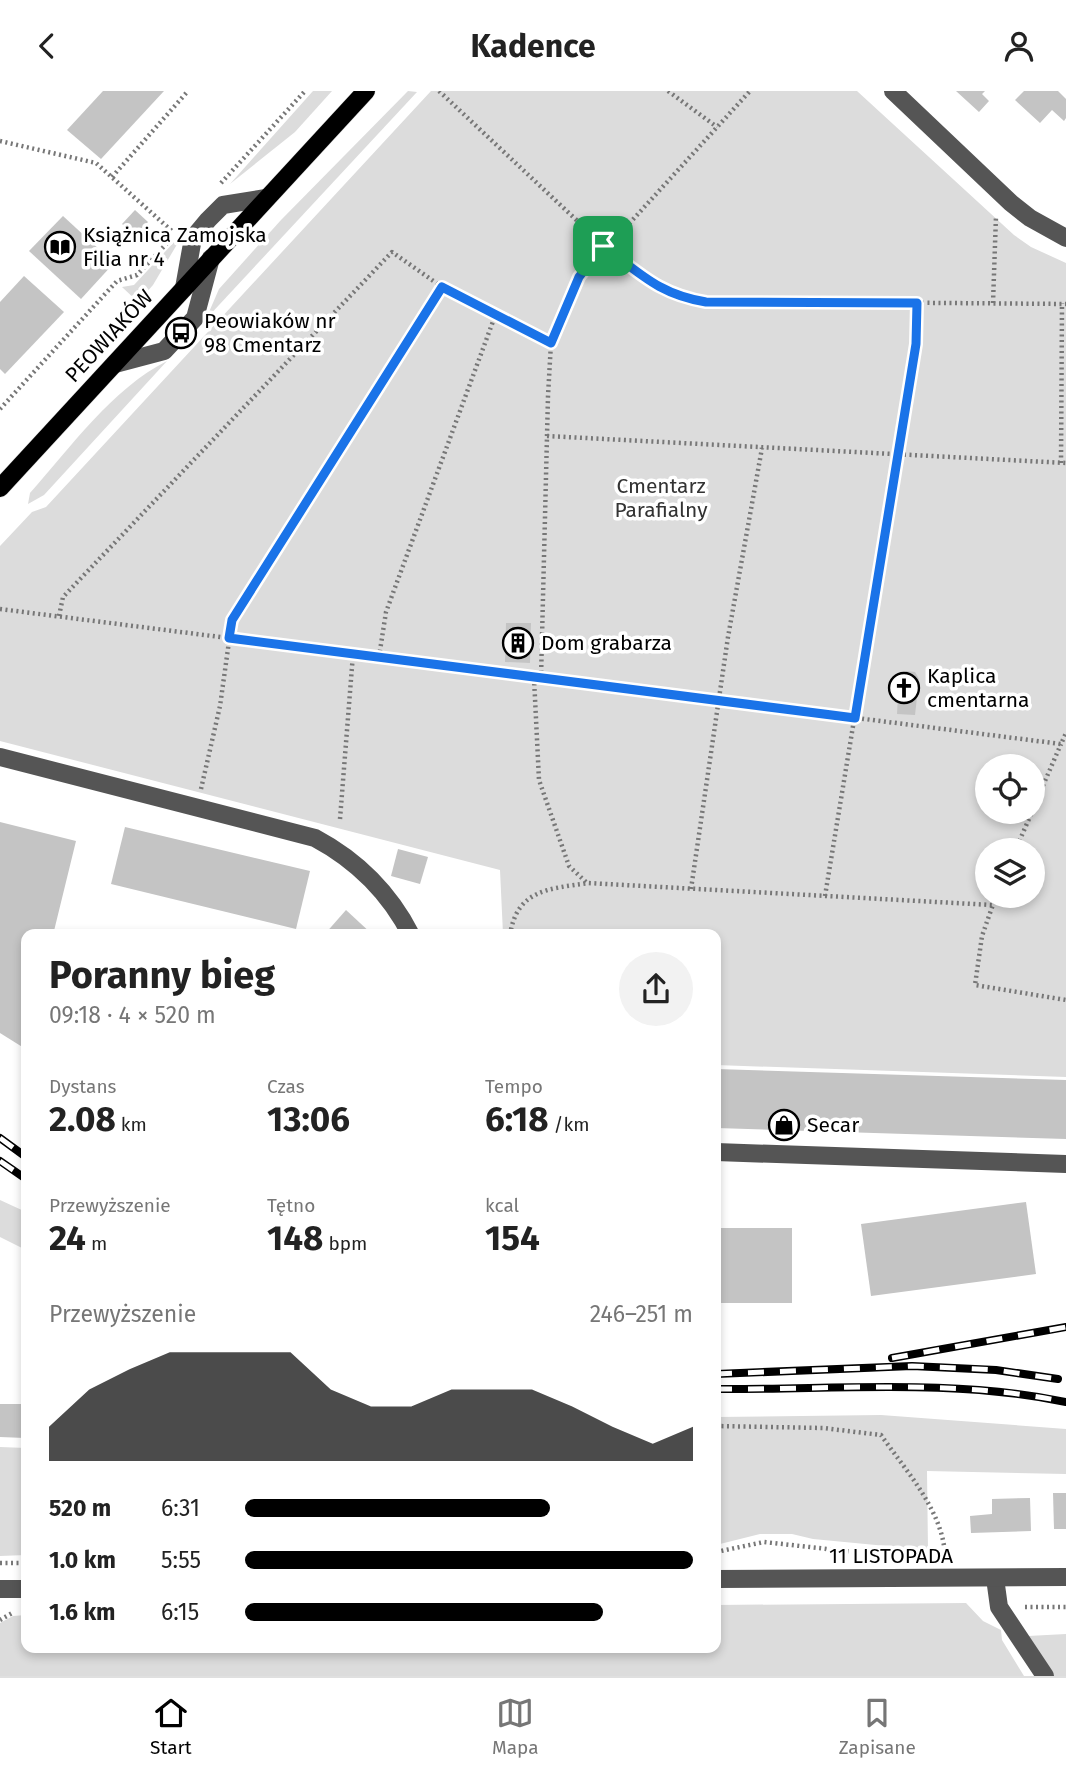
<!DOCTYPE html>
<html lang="pl">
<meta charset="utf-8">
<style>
:root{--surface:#fff;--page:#f2f2f2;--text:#222;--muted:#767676;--line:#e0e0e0;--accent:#000}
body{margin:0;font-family:"Fira Sans",sans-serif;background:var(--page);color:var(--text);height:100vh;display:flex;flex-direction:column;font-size:26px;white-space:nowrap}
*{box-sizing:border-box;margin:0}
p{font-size:23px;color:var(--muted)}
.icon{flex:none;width:38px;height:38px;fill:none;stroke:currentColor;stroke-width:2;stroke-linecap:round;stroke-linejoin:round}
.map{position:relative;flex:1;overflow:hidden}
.details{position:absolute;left:21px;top:838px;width:700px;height:724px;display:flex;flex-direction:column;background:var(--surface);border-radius:14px;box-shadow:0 4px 10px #0003}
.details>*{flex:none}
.fabs{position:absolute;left:975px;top:663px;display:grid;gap:14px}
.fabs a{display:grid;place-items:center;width:70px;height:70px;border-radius:50%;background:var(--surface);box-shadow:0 4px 10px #0003;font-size:35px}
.pin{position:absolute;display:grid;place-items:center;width:60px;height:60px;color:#fff;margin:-30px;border-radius:14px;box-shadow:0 4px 10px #0006}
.round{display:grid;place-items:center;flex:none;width:74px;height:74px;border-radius:37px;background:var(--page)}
.overview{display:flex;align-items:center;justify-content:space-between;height:119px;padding:0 28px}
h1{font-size:38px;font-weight:700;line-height:52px}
.stats{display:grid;grid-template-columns:repeat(3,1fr);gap:10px;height:119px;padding:7px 28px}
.stats div{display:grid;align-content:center}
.stats b{font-size:35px;font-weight:700}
.stats small{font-size:19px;font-weight:400}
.stats p{font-size:19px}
.chart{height:196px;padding:14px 28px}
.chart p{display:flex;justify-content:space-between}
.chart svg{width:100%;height:126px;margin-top:7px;fill:var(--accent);opacity:.7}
ul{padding:0 28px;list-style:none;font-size:23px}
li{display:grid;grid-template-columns:112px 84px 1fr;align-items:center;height:52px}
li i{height:18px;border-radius:9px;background:var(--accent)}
header{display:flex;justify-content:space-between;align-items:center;height:91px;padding:0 28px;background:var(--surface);font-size:32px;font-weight:700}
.dock{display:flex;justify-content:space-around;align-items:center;height:98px;border-top:2px solid var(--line);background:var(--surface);font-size:19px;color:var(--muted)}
.dock a{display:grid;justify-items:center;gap:4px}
.dock .selected{color:var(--accent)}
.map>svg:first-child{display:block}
.green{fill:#dcdcdc;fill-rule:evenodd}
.building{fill:#c4c4c4}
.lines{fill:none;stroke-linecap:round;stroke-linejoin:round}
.major-casing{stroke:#dbdbdb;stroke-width:19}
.path{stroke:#777;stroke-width:4.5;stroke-dasharray:2 3.5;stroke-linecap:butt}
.minor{stroke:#555;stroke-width:18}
.major{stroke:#000;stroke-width:18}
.rail-casing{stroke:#000;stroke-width:8}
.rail{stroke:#fff;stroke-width:5;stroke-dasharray:16;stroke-linecap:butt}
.route-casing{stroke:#fff;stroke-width:14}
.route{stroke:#1a73e8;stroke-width:9}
.labels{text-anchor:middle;stroke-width:7;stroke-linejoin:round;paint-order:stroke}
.poi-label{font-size:21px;fill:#000;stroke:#fff;text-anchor:start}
.street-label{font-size:21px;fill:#000;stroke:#fff}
.park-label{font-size:21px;fill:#333;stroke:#fff}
</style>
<header><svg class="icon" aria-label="back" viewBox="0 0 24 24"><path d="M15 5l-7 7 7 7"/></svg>Kadence<svg class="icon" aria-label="person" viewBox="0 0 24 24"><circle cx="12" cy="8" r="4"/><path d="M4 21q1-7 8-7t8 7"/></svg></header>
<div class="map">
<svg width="1066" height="1585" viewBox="0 0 1066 1585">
<rect width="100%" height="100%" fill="#fff"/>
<g class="green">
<path d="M313 0H332L295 41 230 93Z"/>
<path d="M408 0 417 1 206 228 219 198 281 129Z"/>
<path d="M431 0H857L1014 144 1031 156 1066 172V986L716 974V844L503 843 500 779 0 650V455L32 421 46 416ZM987 676H1032V721H987ZM987 760H1032V805H987Z"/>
<path d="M176 149 179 150 153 194 138 211 122 196 134 194Z"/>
<path d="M167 270 44 404 28 413 30 402C70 357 113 297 167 270Z"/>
<path d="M0 1109 26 1121V1159L0 1146Z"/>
<path d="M881 1324 1066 1338V1383L927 1380 928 1459 813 1448 792 1443H760L716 1454V1326Z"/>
<path d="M0 1356 26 1357V1464L0 1465Z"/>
<path d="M966 1512 983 1530 1001 1539 1002 1549 1024 1585H0V1532L13 1525 26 1524V1558H716V1514Z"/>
<path d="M1066 1543V1585H1054L1028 1545Z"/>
</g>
<g class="building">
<path d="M103 0H164L101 68 67 39Z"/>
<path d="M956 0H985L982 3 989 10 979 21Z"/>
<path d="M1024 0H1058L1066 8V27L1064 30 1052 19 1040 32 1015 9Z"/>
<path d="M135 119 148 131 136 145 122 133Z"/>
<path d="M63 125 114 172 81 208 29 160Z"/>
<path d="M24 185 64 221 5 283 0 278V211Z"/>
<path d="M506 532H531L530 572 505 571Z"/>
<path d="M906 580 915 581 919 588 915 624 897 623 898 604 889 603 890 591 900 592V586Z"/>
<path d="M0 731 76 750 53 844H26V948L24 957 0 942Z"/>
<path d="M125 736 310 780 296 838 111 793Z"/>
<path d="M398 758 428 766 420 793 391 785Z"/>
<path d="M346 819 373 844H324Z"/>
<path d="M716 978 1066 989V1048L716 1037Z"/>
<path d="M1026 1111 1036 1183 871 1205 861 1133Z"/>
<rect x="716" y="1137" width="76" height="75"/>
<path d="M0 1313H25V1347L0 1346Z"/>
<path d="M1053 1402H1066V1438H1054Z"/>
<path d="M1030 1407 1031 1440 971 1442 970 1425 992 1423V1408Z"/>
</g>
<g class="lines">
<g class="major-casing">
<path id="major" d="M0 397 366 0"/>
</g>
<g class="path">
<path d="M439 0 603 154 659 197 680 207 706 210 1066 213"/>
<path d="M668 0 717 36"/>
<path d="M0 50 96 72 173 141"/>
<path d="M112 86 188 0"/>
<path d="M221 92 305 0"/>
<path d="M607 157 750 0"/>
<path d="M993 212 996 125"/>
<path d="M0 318 117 190 137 184 171 148"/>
<path d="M547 345 1066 372"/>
<path d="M1061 372 1062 212"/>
<path d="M0 518 1061 653 1066 642"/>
<path d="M59 525 63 506 392 161 442 196 551 252"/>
<path d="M379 566 386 521 495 225"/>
<path d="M534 587 539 689 569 775 587 792"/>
<path d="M541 587 548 305 551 252 579 186 603 154"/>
<path d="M201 698 220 615 232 529 442 196"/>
<path d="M1032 720 1061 653"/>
<path d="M340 728 353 563"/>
<path d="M1015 760 1032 721"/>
<path d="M691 798 728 546 762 357"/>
<path d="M825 805 916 253 917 212"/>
<path d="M996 805 982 845 975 894 1066 909"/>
<path d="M510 844C517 798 549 798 588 792L992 814"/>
<path d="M716 1335 823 1337 881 1344C906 1380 944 1421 945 1466"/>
<path d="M716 1461 764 1451 873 1463"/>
<path d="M0 1472H26"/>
<path d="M1025 1516H1066"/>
<path d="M0 1529 14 1521"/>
</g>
<g class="minor">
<path d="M893 0 1011 112 1030 127 1066 147"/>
<path d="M184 197 193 147 208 129 223 114 266 107"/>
<path d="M115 273 164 260 195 227 211 167"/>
<path d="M0 666 315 747C358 770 389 801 411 844"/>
<path d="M716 1061 1066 1073"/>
<path d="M995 1487 999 1516 1045 1585"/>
<path d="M716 1488 1066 1486"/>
<path d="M0 1498H26"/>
</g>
<use href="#major" class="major"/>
<g class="rail-casing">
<g id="rail">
<path d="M0 1047 26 1066"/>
<path d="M0 1070 26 1088"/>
<path d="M892 1267 1066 1236"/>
<path d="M716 1283 912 1275 996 1279 1058 1288"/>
<path d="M716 1298C833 1299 950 1287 1066 1311"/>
</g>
</g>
<use href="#rail" class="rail"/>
</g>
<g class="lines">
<g class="route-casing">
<path id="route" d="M603 155C640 182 658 203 706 211L917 212 916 253 855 627 229 547 232 529 442 196 551 252 579 186Z"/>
</g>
<use href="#route" class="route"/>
</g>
<defs>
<g id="library-ring" transform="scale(1.575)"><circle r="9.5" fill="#fff" stroke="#000" stroke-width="1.5"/><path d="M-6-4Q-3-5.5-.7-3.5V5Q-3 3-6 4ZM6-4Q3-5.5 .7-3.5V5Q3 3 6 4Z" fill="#000"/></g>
<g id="bus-ring" transform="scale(1.575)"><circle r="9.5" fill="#fff" stroke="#000" stroke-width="1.5"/><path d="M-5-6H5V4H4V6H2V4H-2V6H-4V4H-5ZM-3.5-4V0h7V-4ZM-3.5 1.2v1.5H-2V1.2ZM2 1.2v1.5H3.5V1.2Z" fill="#000"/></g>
<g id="building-ring" transform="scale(1.575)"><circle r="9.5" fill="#fff" stroke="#000" stroke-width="1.5"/><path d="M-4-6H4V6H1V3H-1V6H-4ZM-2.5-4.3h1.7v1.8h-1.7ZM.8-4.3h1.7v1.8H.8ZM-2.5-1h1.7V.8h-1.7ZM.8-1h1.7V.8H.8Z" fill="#000"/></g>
<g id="church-ring" transform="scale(1.575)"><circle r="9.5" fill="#fff" stroke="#000" stroke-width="1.5"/><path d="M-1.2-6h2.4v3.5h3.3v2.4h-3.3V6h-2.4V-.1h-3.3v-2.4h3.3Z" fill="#000"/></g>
<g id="shop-ring" transform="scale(1.575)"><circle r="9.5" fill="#fff" stroke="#000" stroke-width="1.5"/><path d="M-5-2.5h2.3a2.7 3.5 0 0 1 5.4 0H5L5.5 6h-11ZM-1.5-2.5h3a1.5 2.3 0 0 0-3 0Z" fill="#000"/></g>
</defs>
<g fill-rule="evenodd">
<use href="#library-ring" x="60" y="156"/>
<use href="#bus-ring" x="181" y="242"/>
<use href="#building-ring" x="518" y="552"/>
<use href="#church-ring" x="904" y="597"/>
<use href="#shop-ring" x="784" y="1034"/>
</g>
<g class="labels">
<g class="poi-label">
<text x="83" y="151">Książnica Zamojska<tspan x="83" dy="24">Filia nr 4</tspan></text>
<text x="204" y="237">Peowiaków nr<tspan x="204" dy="24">98 Cmentarz</tspan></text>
<text x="541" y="559">Dom grabarza</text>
<text x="927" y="592">Kaplica<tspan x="927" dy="24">cmentarna</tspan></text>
<text x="807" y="1041">Secar</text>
</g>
<g class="street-label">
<text transform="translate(109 245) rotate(-47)" y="7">PEOWIAKÓW</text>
<text x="891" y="1472">11 LISTOPADA</text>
</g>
<g class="park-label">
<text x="661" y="402">Cmentarz<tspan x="661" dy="24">Parafialny</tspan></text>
</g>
</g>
</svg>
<div class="fabs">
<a><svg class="icon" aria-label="locate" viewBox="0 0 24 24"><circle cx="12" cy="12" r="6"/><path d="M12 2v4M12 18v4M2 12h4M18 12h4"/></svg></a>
<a><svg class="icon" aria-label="layers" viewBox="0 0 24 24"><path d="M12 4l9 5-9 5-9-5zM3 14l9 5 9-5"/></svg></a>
</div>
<div class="pin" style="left:603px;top:155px;background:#1e9e55"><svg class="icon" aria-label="arrive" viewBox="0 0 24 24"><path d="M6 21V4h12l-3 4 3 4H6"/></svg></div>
<section class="details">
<div class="overview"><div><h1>Poranny bieg</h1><p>09:18 · 4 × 520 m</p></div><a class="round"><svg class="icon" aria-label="share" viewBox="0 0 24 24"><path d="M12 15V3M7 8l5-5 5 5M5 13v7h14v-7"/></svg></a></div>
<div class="stats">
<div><p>Dystans</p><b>2.08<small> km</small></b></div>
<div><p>Czas</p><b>13:06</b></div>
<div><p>Tempo</p><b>6:18<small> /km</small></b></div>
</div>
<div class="stats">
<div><p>Przewyższenie</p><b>24<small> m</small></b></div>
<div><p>Tętno</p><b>148<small> bpm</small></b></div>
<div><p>kcal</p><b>154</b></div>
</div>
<div class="chart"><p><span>Przewyższenie</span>246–251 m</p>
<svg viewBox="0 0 160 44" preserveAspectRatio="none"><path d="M0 44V32L10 19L20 12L30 6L40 6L50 6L60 6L70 19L80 25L90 25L100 19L110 19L120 19L130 25L140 32L150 38L160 32V44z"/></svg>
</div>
<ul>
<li><b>520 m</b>6:31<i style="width:68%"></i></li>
<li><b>1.0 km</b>5:55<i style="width:100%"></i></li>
<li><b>1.6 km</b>6:15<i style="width:80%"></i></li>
</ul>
</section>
</div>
<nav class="dock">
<a class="selected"><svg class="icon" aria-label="home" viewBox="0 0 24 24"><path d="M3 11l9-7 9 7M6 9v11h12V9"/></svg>Start</a>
<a><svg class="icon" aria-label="map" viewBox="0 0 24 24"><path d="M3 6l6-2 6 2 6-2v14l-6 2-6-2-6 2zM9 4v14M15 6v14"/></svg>Mapa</a>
<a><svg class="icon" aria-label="saved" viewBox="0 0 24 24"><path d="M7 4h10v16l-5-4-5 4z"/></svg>Zapisane</a>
</nav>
